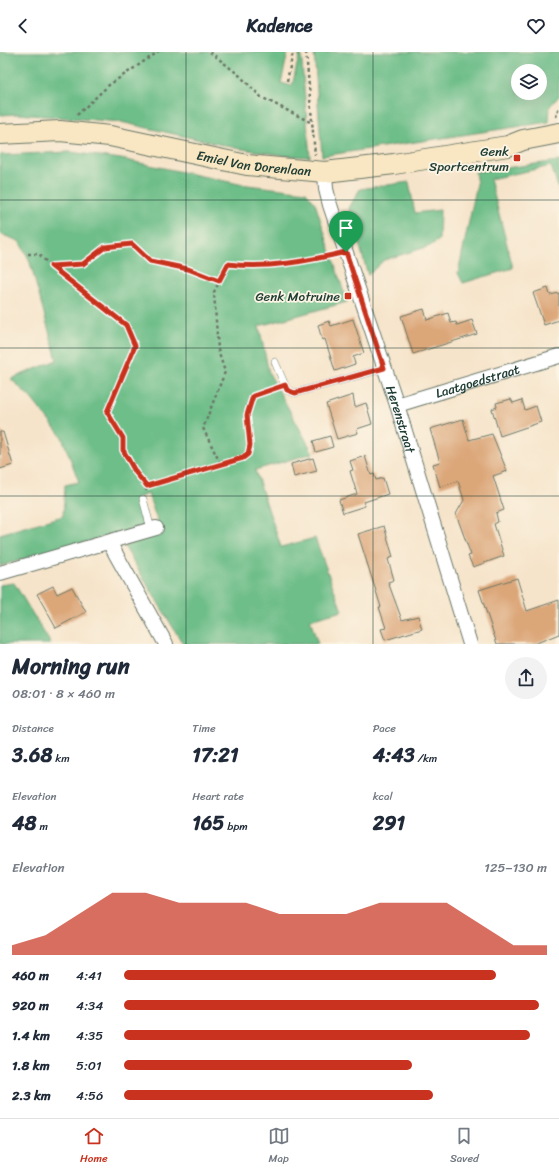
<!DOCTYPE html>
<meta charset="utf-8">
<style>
:root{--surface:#fff;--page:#f2f2f3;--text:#1f2937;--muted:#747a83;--line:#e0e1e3;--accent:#c8321e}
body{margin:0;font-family:Sriracha,sans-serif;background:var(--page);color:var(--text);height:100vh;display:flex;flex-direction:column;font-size:15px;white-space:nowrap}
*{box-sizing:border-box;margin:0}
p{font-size:13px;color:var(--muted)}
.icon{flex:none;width:22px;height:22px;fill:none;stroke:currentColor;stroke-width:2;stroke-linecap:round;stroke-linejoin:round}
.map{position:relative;height:592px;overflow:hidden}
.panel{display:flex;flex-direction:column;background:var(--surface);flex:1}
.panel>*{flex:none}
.buttons{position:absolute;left:511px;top:12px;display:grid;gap:8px}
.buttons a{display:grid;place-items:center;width:36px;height:36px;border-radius:50%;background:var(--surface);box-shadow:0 4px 16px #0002;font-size:20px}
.pin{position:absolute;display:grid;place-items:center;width:34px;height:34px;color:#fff;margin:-41px -17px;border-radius:50% 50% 50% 0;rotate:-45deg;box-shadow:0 0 4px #0007}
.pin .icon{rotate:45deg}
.round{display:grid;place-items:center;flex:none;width:42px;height:42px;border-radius:21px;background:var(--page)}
.headline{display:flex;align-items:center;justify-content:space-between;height:68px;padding:0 12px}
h1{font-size:22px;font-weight:700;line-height:30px}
.figures{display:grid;grid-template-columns:repeat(3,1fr);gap:6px;height:68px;padding:4px 12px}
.figures div{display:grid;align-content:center}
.figures b{font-size:20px;font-weight:700}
.figures small{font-size:11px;font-weight:400}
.figures p{font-size:11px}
.chart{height:112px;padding:8px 12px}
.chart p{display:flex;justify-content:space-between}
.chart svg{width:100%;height:72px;margin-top:4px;fill:var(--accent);opacity:.7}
ul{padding:0 12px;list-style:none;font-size:13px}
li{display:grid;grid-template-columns:64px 48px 1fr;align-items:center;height:30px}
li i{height:10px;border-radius:5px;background:var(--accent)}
header{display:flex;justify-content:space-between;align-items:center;height:52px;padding:0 12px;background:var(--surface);font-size:18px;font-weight:700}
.tabs{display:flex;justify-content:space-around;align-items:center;height:56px;border-top:1px solid var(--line);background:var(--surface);font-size:11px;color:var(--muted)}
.tabs a{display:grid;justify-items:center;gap:2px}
.tabs .active{color:var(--accent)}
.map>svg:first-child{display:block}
.forest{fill:#6ebe89;stroke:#467e5e;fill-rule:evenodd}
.building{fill:#dba678}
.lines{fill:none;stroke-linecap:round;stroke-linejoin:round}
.lane-casing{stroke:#6a7768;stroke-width:8}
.street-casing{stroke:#6a7768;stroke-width:16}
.secondary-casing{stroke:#6a7768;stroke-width:22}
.path{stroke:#6a7768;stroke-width:2.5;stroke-dasharray:3 3;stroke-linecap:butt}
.lane{stroke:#fff;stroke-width:7}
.street{stroke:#fff;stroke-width:14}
.secondary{stroke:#f9e7c3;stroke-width:20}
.route-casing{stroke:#fff;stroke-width:8}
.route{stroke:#c8321e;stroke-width:5}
.grid{fill:none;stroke:#1f3d34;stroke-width:1;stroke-opacity:0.55}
.poi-dot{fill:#c8321e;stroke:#fcf5e5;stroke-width:1.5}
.labels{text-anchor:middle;stroke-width:3.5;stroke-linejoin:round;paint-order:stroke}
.poi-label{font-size:13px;fill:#1f3d34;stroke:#fcf5e5;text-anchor:end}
.street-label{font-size:13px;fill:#1f3d34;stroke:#fcf5e5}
</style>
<header><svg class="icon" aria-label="back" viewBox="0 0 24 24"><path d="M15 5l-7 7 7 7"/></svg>Kadence<svg class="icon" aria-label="heart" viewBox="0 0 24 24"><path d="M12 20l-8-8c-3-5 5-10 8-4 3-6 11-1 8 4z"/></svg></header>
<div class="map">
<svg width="559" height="592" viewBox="0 0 559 592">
<rect width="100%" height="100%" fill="#fcf5e5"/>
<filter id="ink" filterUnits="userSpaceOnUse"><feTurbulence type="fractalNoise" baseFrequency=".025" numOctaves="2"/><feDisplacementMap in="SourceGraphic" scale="8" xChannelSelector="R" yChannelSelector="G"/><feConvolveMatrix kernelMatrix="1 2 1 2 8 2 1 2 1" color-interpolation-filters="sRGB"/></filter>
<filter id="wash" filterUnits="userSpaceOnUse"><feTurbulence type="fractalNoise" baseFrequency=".012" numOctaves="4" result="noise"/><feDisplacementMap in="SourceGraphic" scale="16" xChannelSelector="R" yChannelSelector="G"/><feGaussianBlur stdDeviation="0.9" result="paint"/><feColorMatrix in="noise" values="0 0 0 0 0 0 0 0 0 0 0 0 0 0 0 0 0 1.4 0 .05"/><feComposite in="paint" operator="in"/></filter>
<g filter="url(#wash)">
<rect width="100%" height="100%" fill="#f6e4ca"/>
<g class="forest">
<path d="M0 0H288L281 31 292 34 300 0H301L310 105 287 104 236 96 121 70 18 62 0 63Z"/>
<path d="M314 0H559V44L550 54 549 70 322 104ZM518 19H540V41H518Z"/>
<path d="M70 100 121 107 239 132 306 140 315 151 347 250 259 274 269 321 313 401 255 418 281 495 315 486 342 559 310 568 318 592H183L124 494 161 480 148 442 137 446 144 474 0 514V482L63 464 65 433 79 430 62 385 31 346 11 327 57 308 29 207 19 189 0 182V103Z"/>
<path d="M559 109V138L551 114 490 127 513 216 463 231 458 221 477 132 475 120Z"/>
<path d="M409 130 415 161 440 158 439 188 430 194 384 208 368 223 349 156 360 137Z"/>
<path d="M14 531 51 592H0V533Z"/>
</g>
<g id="blocks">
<g class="building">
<path d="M548 236 550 243 559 241V268L544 273 533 241Z"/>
<path d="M424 257 427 268 448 261 451 271 456 270 457 273 472 268 477 282 413 302 401 264Z"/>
<path d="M353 267 364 301 353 305 355 312 335 319 325 287 322 288 318 273 329 269 331 274Z"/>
<path d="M353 343 355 355 366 351 372 372 357 377 358 381 337 387 326 352Z"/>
<path d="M511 347 513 351 522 348 525 358 536 354 541 370 500 384 492 357 497 355 496 351Z"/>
<path d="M463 367 469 388 492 382 507 419 493 424 504 458 496 461 498 470 494 472 504 504 473 515 468 504 471 503 456 462 464 448 458 429 440 435 433 412 440 410 430 377Z"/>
<path d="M0 380H3L13 413 0 417Z"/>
<path d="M330 384 333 395 316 400 313 389Z"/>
<path d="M365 404 371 423 374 422 376 428 383 426 388 442 364 450 365 454 343 461 339 448 357 442 350 419 353 418 350 409Z"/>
<path d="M313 406 317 419 294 425 291 412Z"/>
<path d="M384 474 393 505 388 507 394 528 388 530 402 568 418 564 422 577 385 588 381 577 386 576 379 555H381L358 482Z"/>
<path d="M517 526 527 559 559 548V582L534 592H497L479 538Z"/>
<path d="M53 534 57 542 72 535 86 560 56 576 37 542Z"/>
</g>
</g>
</g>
<g filter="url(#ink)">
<use href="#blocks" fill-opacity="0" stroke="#6a7768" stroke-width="1"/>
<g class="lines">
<g class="lane-casing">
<g id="lane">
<path d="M275 310 287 338 295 341 385 316"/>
<path d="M143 447 151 477"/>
</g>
</g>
<g class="street-casing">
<g id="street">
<path id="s1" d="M325 120 326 137 330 153 397 353 470 592"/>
<path id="s2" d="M397 353 559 304"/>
<path d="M109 490 166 592"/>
<path d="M0 521 156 476"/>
</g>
</g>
<g class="secondary-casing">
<g id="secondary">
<path id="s3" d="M0 82 60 79 110 84 247 113 325 120 394 112 508 94 523 88 559 81"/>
</g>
</g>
<g class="path">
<path d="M210 0 239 23 261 45 312 71"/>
<path d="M306 0 315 103"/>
<path d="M287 29 293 0"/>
<path d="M77 63 109 33 158 0"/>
<path d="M556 65 559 54"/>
<path d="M28 202H39L54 218 126 273 135 294 107 360 123 386V398L136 421 147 434"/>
<path d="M52 214 83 212 105 195 132 192 150 209 187 217 219 229"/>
<path d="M221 413 243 406 248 402 250 393 247 363 253 344 275 336"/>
<path d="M146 439 147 434 221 413 203 376 225 320 218 298 214 240 228 212C262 216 299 212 332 203"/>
</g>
<use href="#lane" class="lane"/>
<use href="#street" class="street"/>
<use href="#secondary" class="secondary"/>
</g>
</g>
<g class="lines" filter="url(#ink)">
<g class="route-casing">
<path id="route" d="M132 192 150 209 188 217 219 229 228 212C267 217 308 209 346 200L384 316 295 341 287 338 285 333 253 344 247 363 250 393 248 402 243 406 147 434 136 421 123 398V386L107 360 135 294 126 273 51 214 83 212 105 195Z"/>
</g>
<use href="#route" class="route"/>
</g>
<path class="grid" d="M186 0V592M373 0V592M0 148H559M0 296H559M0 444H559"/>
<g class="poi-dot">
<rect x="513" y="102" width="8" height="8" rx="2"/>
<rect x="344" y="240" width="8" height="8" rx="2"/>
</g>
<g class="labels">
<g class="poi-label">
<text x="509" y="104">Genk<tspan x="509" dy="15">Sportcentrum</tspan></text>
<text x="340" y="249">Genk Motruine</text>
</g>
<g class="street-label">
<text dy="5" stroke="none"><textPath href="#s3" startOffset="257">Emiel Van Dorenlaan</textPath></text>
<text dy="5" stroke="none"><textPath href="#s2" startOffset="84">Laatgoedstraat</textPath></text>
<text dy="5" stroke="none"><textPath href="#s1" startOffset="259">Herenstraat</textPath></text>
</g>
</g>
</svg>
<div class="buttons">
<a><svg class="icon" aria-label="layers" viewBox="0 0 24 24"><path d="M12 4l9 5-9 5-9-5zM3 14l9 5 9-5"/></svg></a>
</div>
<div class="pin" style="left:346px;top:200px;background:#1e9e55"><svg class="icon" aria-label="arrive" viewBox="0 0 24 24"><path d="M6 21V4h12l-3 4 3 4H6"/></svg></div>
</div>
<section class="panel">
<div class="headline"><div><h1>Morning run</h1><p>08:01 · 8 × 460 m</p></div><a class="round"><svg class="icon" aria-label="share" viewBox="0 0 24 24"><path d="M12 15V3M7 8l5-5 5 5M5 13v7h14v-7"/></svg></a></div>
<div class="figures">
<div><p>Distance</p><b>3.68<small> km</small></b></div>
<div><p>Time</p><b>17:21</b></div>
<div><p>Pace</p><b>4:43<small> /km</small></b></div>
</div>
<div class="figures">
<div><p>Elevation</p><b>48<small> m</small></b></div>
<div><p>Heart rate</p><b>165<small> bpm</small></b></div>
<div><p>kcal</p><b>291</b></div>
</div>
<div class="chart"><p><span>Elevation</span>125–130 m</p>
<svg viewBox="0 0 160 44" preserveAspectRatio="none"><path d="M0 44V38L10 32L20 19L30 6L40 6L50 12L60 12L70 12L80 19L90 19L100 19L110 12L120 12L130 12L140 25L150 38L160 38V44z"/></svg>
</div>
<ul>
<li><b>460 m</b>4:41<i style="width:88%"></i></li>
<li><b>920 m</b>4:34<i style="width:98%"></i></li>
<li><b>1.4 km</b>4:35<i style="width:96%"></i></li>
<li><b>1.8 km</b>5:01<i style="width:68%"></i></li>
<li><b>2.3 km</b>4:56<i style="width:73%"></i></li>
</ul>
</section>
<nav class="tabs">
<a class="active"><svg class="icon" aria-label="home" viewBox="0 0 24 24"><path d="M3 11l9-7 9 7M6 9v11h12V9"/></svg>Home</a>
<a><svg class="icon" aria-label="map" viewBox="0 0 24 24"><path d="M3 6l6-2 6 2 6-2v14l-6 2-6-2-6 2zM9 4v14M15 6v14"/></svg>Map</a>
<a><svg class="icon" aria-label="saved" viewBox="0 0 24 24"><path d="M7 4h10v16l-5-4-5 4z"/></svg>Saved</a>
</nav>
